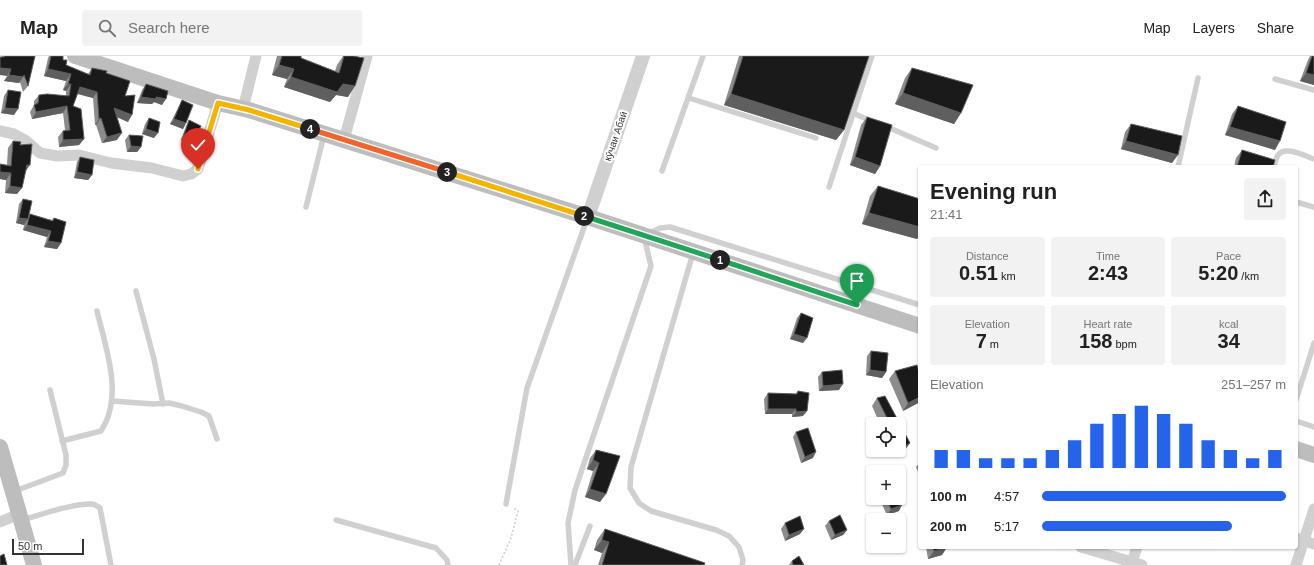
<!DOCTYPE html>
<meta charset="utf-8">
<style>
:root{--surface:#fff;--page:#f2f2f2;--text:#202124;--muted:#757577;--line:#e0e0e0;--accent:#2563eb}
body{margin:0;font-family:Arial,sans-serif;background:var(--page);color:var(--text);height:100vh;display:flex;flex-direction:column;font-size:15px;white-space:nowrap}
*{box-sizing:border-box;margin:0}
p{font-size:13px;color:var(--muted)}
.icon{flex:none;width:22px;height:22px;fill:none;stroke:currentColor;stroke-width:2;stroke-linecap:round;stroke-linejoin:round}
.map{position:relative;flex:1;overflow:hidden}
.side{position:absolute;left:918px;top:109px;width:380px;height:384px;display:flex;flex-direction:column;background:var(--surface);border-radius:4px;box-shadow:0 1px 3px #0004}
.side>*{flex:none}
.controls{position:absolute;left:866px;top:361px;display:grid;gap:8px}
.controls a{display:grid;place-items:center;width:40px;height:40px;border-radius:4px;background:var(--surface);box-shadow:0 1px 3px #0004;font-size:20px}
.scale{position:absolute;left:12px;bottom:10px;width:72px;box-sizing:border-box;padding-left:4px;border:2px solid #333;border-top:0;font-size:11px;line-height:14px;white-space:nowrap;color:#333;-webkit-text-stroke:3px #fff;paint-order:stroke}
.pin{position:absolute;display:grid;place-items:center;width:34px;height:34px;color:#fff;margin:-41px -17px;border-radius:50% 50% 50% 0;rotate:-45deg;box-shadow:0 0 4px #0007}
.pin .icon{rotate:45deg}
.km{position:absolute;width:20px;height:20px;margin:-10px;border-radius:50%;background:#222;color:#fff;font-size:11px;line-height:20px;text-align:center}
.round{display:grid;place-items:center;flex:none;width:42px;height:42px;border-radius:4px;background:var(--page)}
.overview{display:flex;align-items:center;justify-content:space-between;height:68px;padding:0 12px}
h1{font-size:22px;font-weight:700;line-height:30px}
.metrics{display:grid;grid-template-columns:repeat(3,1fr);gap:6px;height:68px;padding:4px 12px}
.metrics div{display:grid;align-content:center;border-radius:4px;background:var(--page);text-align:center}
.metrics b{font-size:20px;font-weight:700}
.metrics small{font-size:11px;font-weight:400}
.metrics p{font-size:11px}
.chart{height:112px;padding:8px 12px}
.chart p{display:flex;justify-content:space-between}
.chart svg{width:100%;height:72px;margin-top:4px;stroke:var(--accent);stroke-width:6}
ul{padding:0 12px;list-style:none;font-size:13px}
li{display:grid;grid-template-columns:64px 48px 1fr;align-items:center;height:30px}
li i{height:10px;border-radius:5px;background:var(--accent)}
header{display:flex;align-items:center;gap:24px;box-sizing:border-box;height:56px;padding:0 20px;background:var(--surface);border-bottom:1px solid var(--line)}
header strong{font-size:19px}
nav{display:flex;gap:22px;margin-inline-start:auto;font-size:14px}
.search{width:280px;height:36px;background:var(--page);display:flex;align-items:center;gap:10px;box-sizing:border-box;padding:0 14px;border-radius:4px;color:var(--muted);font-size:15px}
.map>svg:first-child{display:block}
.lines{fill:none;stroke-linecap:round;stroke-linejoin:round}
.path{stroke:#cdcdcd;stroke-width:1.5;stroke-dasharray:2 2;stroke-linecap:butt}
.service{stroke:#d0d0d0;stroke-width:5.5}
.minor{stroke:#d0d0d0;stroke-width:11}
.tertiary{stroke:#d0d0d0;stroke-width:14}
.secondary{stroke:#bdbdbd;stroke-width:16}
.wall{fill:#8c8c8c}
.shaded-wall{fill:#5f5f5f}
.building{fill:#1a1a1a;stroke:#5f5f5f}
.split-1-casing{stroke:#fff;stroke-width:8}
.split-2-casing{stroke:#fff;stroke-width:8}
.split-3-casing{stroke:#fff;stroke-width:8}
.split-4-casing{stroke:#fff;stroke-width:8}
.split-5-casing{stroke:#fff;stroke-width:8}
.split-1{stroke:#22a559;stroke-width:5}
.split-2{stroke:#22a559;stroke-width:5}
.split-3{stroke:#f5b400;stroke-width:5}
.split-4{stroke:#f0652b;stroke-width:5}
.split-5{stroke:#f5b400;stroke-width:5}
.labels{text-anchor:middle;stroke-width:4;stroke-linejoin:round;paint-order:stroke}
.street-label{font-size:10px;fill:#333;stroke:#fff}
</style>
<header>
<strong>Map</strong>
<div class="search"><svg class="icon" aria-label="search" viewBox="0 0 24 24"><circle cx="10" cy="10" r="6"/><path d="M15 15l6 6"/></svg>Search here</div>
<nav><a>Map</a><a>Layers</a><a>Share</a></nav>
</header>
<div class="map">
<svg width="1314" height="509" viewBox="0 0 1314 509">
<rect width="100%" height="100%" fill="#fff"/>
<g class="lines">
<path class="path" d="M499 509 511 482 518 455 513 452"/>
<g class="service">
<path d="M1275 23 1314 34"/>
<path d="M689 42 816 82"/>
<path d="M853 57 871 65"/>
<path d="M885 70 936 92"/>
<path d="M1178 111 1198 22"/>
<path d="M1274 111C1275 107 1276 102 1278 99 1285 89 1305 100 1314 103"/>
<path d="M662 115 703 0"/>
<path d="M829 131 872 0"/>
<path d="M1296 146 1314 151"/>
<path d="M306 151 324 79"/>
<path d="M650 177 660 172 670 171 920 249"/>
<path d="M693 197 631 411 630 432 639 447 651 455 716 474 729 480 739 491 743 504 742 509"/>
<path d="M136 235 154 303 163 348"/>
<path d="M857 249 863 231"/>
<path d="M1296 344 1314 287"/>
<path d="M112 345 153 348 169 347 182 350 201 356 209 360 217 383"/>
<path d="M1296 365 1314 371"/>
<path d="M62 385 101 375C124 340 106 293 97 255"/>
<path d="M15 435 63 417 66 409V399L50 334"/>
<path d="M506 448 527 332 587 163"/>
<path d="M23 464C43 458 71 448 91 448 95 448 97 450 100 452L111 509"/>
<path d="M336 464 436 492 447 504 448 509"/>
<path d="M571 509 568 467 575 434 651 210 644 181"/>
<path d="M575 509 590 470"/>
</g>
<g class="minor">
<path d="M243 53 256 0"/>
<path d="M0 75 14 78 25 84 40 97 57 100 79 99 111 107 152 112 183 120 191 118 198 113 218 47"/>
<path d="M344 84 367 0"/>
<path d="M0 466 19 458"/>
<path d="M1296 482 1314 488"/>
<path d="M1081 491 1142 509"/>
<path d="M1131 509 1137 491"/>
<path d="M1296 509 1314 453"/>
</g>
<path class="tertiary" d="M588 161 643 0"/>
<g class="secondary">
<path d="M75 0 218 47 249 54 588 161 920 270"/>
<path d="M0 391 34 509"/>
<path d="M1296 393 1314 399"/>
</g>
</g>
<g class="wall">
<path d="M2 0H35L28 30 23 36 20 26 19 27 4 25 7 20 2 1Z"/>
<path d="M49 0H63V4L66 9 88 18 92 12 106 17 125 40 128 66 117 61V84L102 87 96 69H95L93 42 77 38 73 50 84 83 79 89 59 91 58 81 63 75 65 74 63 57 32 63 30 56 34 49V45L39 39 66 40V35L63 34 66 25 44 20 48 2Z"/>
<path d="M277 0H301V2L335 15 337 9 343 0H353L348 41 336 39 330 46 284 31 287 23 272 19Z"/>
<path d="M739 0H869L844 74 836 84 724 49Z"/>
<path d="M1310 0H1314V29L1300 25 1308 4Z"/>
<path d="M912 12 961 57 954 68 895 48 905 22Z"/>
<path d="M146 28 162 49 154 46 152 48 137 47 142 34Z"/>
<path d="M8 34 14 59 1 57 4 40Z"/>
<path d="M182 44 186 67 183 73 170 68Z"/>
<path d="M1238 50 1275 94 1225 79 1232 58Z"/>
<path d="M867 61 880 110 875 118 850 109 861 69Z"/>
<path d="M149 62 154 82 142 78 145 68Z"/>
<path d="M189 64 194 83 190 88 181 84 186 70Z"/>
<path d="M1131 68 1172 107 1121 93 1125 76Z"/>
<path d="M129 79 141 91 137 96H127L125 84Z"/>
<path d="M13 85 20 89 25 116 17 138 5 137 6 124 0 123V108L7 109 8 92Z"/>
<path d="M1242 94 1273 111H1234L1236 102Z"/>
<path d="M80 101 92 119 88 124 74 122 77 106Z"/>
<path d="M878 130 920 143V179L917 183 862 168 870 140Z"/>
<path d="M23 143 29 159 52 164 54 162 61 187 57 193 44 191 47 181 23 174 24 169 16 167 19 148Z"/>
<path d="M801 257 803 287 790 283 797 262Z"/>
<path d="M871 295 886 316 882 322 866 319 867 300Z"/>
<path d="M895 315 920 320V346L903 355 889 323Z"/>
<path d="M822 316 839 334 819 335 818 321Z"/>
<path d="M798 335 803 360 792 361V358H765L764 343 768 337 795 338Z"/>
<path d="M885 340 910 387 904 395 896 400 893 394H899V368H880L872 350 877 342Z"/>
<path d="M796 376 813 402 801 407 793 381Z"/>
<path d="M596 394 620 400 600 446 585 441 593 415 587 413 590 402Z"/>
<path d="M920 406V421L916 411Z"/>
<path d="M879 442H899V455L887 459Z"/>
<path d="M829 465 847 474 843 479 831 484 825 470Z"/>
<path d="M785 467 800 478 785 485 781 473Z"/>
<path d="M605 473 704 509H598L602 497 594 494 597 484Z"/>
<path d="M874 490H892L876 496Z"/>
<path d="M926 491H947L942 499 928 503Z"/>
<path d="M792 505 804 509H789Z"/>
</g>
<g class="shaded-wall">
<path d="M279 9 294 13 287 23 272 19Z"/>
<path d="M0 12 11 13 7 20 0 19Z"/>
<path d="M48 13 71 18 66 25 44 20Z"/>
<path d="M1306 17 1314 19V29L1300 25Z"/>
<path d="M9 19 23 21 19 27 4 25Z"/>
<path d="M291 21 343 28 355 30 348 41 336 39 330 46 284 31Z"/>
<path d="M68 28H71L66 35 63 34Z"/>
<path d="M80 31 97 36 93 42 75 37Z"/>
<path d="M903 37 961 57 954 68 895 48Z"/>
<path d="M731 38 844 74 836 84 724 49Z"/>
<path d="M141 41H156L166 43 162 49 154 46 152 48 137 47Z"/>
<path d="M67 50 63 57 32 63 36 56Z"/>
<path d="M5 52 18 53 14 59 1 57Z"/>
<path d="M114 52 132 59 128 66 110 58Z"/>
<path d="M101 62 96 69H95L99 63Z"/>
<path d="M174 63 186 67 183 73 170 68Z"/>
<path d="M1230 71 1280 85 1275 94 1225 79Z"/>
<path d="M146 73 158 77 154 82 142 78Z"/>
<path d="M122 77 117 84 102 87 107 81Z"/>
<path d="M184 79 194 83 190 88 181 84Z"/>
<path d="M84 83 79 89 59 91 63 84Z"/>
<path d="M1126 85 1178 99 1172 107 1121 93Z"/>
<path d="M131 90 141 91 137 96H127Z"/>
<path d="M855 101 880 110 875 118 850 109Z"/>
<path d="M27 109H30L25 116Z"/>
<path d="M0 116 11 117 6 124 0 123Z"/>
<path d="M77 116 92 119 88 124 74 122Z"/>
<path d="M10 130 22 132 17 138 5 137Z"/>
<path d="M869 157 920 171V179L917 183 862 168Z"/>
<path d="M19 162 28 163 24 169 16 167Z"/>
<path d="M27 169 51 175 47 181 23 174Z"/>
<path d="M48 185 61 187 57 193 44 191Z"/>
<path d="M794 278 807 282 803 287 790 283Z"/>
<path d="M870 314 886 316 882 322 866 319Z"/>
<path d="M843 328 839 334 819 335 823 330Z"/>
<path d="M920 341V346L903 355 908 347Z"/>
<path d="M768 353H796L792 358H765Z"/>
<path d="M807 355 803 360 792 361 796 356Z"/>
<path d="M910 387 904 395 896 400 902 392Z"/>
<path d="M816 396 813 402 801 407 805 401Z"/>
<path d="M593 404 599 407 593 415 587 413Z"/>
<path d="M590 433 606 438 600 446 585 441Z"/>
<path d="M902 449 899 455 887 459 891 453Z"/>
<path d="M804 473 800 478 785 485 789 479Z"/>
<path d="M847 474 843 479 831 484 835 479Z"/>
<path d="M602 484 609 486 602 497 594 494Z"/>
<path d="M881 490H892L876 496 879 491Z"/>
<path d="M947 491 942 499 928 503 934 495Z"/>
</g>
<g class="building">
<path d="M5 0H35L28 30 24 19 23 21 9 19 11 13 0 12V1H4Z"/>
<path d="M51 0H63V4H67L66 9 90 19 92 12 107 15 106 17 130 25 125 40 135 39 132 59 114 52 122 77 107 81 101 62 99 63 97 36 80 31 73 50 81 53 84 83 63 84V75L70 74 67 50 36 56 34 49 38 47 39 39 47 38 69 40 71 28H68L71 18 48 13Z"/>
<path d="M282 0H301V2L339 17 344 0H353L364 2 355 30 343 28 337 36 291 21 294 13 279 9Z"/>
<path d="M743 0H869L844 74 731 38Z"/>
<path d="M1312 0H1314V19L1306 17Z"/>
<path d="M912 12 973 29 961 57 903 37Z"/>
<path d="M146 28 168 35 166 43 156 41V43L141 41Z"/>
<path d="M8 34 21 36 18 53 5 52Z"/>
<path d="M182 44 193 49 186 67 174 63Z"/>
<path d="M1238 50 1286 66 1280 85 1230 71Z"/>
<path d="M867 61 892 69 880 110 855 101Z"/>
<path d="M149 62 160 66 158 77 146 73Z"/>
<path d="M189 64 201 70 194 83 184 79Z"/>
<path d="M1131 68 1182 80 1178 99 1126 85Z"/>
<path d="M129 79 143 80 141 91 131 90Z"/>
<path d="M13 85 21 86 20 89 32 88 30 109H27L22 132 10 130 11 117 0 116V108L11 110Z"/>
<path d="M1242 94 1275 104 1273 111H1237Z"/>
<path d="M80 101 94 104 92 119 77 116Z"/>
<path d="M878 130 920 143V171L869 157Z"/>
<path d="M23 143 32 145 28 163 19 162Z"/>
<path d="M30 158 53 165 54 162 66 166 61 187 48 185 51 175 27 169Z"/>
<path d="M801 257 813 262 807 282 794 278Z"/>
<path d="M871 295 888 297 886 316 870 314Z"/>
<path d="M917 309 920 320V341L908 347 895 315Z"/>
<path d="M842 314 843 328 823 330 822 316Z"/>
<path d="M798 335 809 337 807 355 796 356V353H768V337L797 338Z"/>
<path d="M885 340 910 387 902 392 899 387V368H890L877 342Z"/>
<path d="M808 372 816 396 805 401 796 376Z"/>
<path d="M596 394 620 400 606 438 590 433 599 407 593 404Z"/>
<path d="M886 442H899L902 449 891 453Z"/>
<path d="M840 459 847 474 835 479 829 465Z"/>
<path d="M800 460 804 473 789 479 785 467Z"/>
<path d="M605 473 705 507 704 509H602L609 486 602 484Z"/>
<path d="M899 478 901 483H899Z"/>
<path d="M933 491H947L934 495Z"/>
<path d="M4 498 7 509H0V500Z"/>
<path d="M799 500 804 509H793L792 505Z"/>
</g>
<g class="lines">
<g class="split-1-casing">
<path id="split-1" d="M720 204 857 249"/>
</g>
<g class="split-2-casing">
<path id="split-2" d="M584 160 720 204"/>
</g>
<g class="split-3-casing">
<path id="split-3" d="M447 116 584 160"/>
</g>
<g class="split-4-casing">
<path id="split-4" d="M310 73 447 116"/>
</g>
<g class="split-5-casing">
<path id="split-5" d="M198 113 218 47 249 54 310 73"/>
</g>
<use href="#split-1" class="split-1"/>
<use href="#split-2" class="split-2"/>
<use href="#split-3" class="split-3"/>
<use href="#split-4" class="split-4"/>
<use href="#split-5" class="split-5"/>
</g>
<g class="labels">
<g class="street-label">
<text transform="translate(615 80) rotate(-71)" y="4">кӯчаи Абаӣ</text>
</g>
</g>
</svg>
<div class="controls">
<a><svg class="icon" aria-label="locate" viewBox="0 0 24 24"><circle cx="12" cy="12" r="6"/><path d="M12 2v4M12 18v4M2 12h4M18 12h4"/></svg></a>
<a>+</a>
<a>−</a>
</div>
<div class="scale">50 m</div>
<div class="pin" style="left:857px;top:249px;background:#1e9e55"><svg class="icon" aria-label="arrive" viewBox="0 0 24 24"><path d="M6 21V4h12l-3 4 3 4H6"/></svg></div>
<div class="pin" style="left:198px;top:113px;background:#d93025"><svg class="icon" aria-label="check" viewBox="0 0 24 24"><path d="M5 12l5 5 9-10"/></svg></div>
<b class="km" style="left:720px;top:204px">1</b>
<b class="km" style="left:584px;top:160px">2</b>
<b class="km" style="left:447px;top:116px">3</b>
<b class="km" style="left:310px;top:73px">4</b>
<section class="side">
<div class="overview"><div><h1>Evening run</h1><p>21:41</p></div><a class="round"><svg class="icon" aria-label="share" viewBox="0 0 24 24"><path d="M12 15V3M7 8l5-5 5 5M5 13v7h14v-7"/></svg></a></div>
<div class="metrics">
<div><p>Distance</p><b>0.51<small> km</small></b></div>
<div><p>Time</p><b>2:43</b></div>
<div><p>Pace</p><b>5:20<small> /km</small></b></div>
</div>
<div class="metrics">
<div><p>Elevation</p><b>7<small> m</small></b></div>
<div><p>Heart rate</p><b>158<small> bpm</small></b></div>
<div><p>kcal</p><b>34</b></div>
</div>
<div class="chart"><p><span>Elevation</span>251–257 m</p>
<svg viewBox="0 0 160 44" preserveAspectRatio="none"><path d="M5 44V33M15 44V33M25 44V38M35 44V38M45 44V38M55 44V33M65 44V27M75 44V17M85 44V11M95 44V6M105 44V11M115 44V17M125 44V27M135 44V33M145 44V38M155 44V33"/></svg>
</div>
<ul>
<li><b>100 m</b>4:57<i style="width:100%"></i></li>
<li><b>200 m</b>5:17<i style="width:78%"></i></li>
</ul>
</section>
</div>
